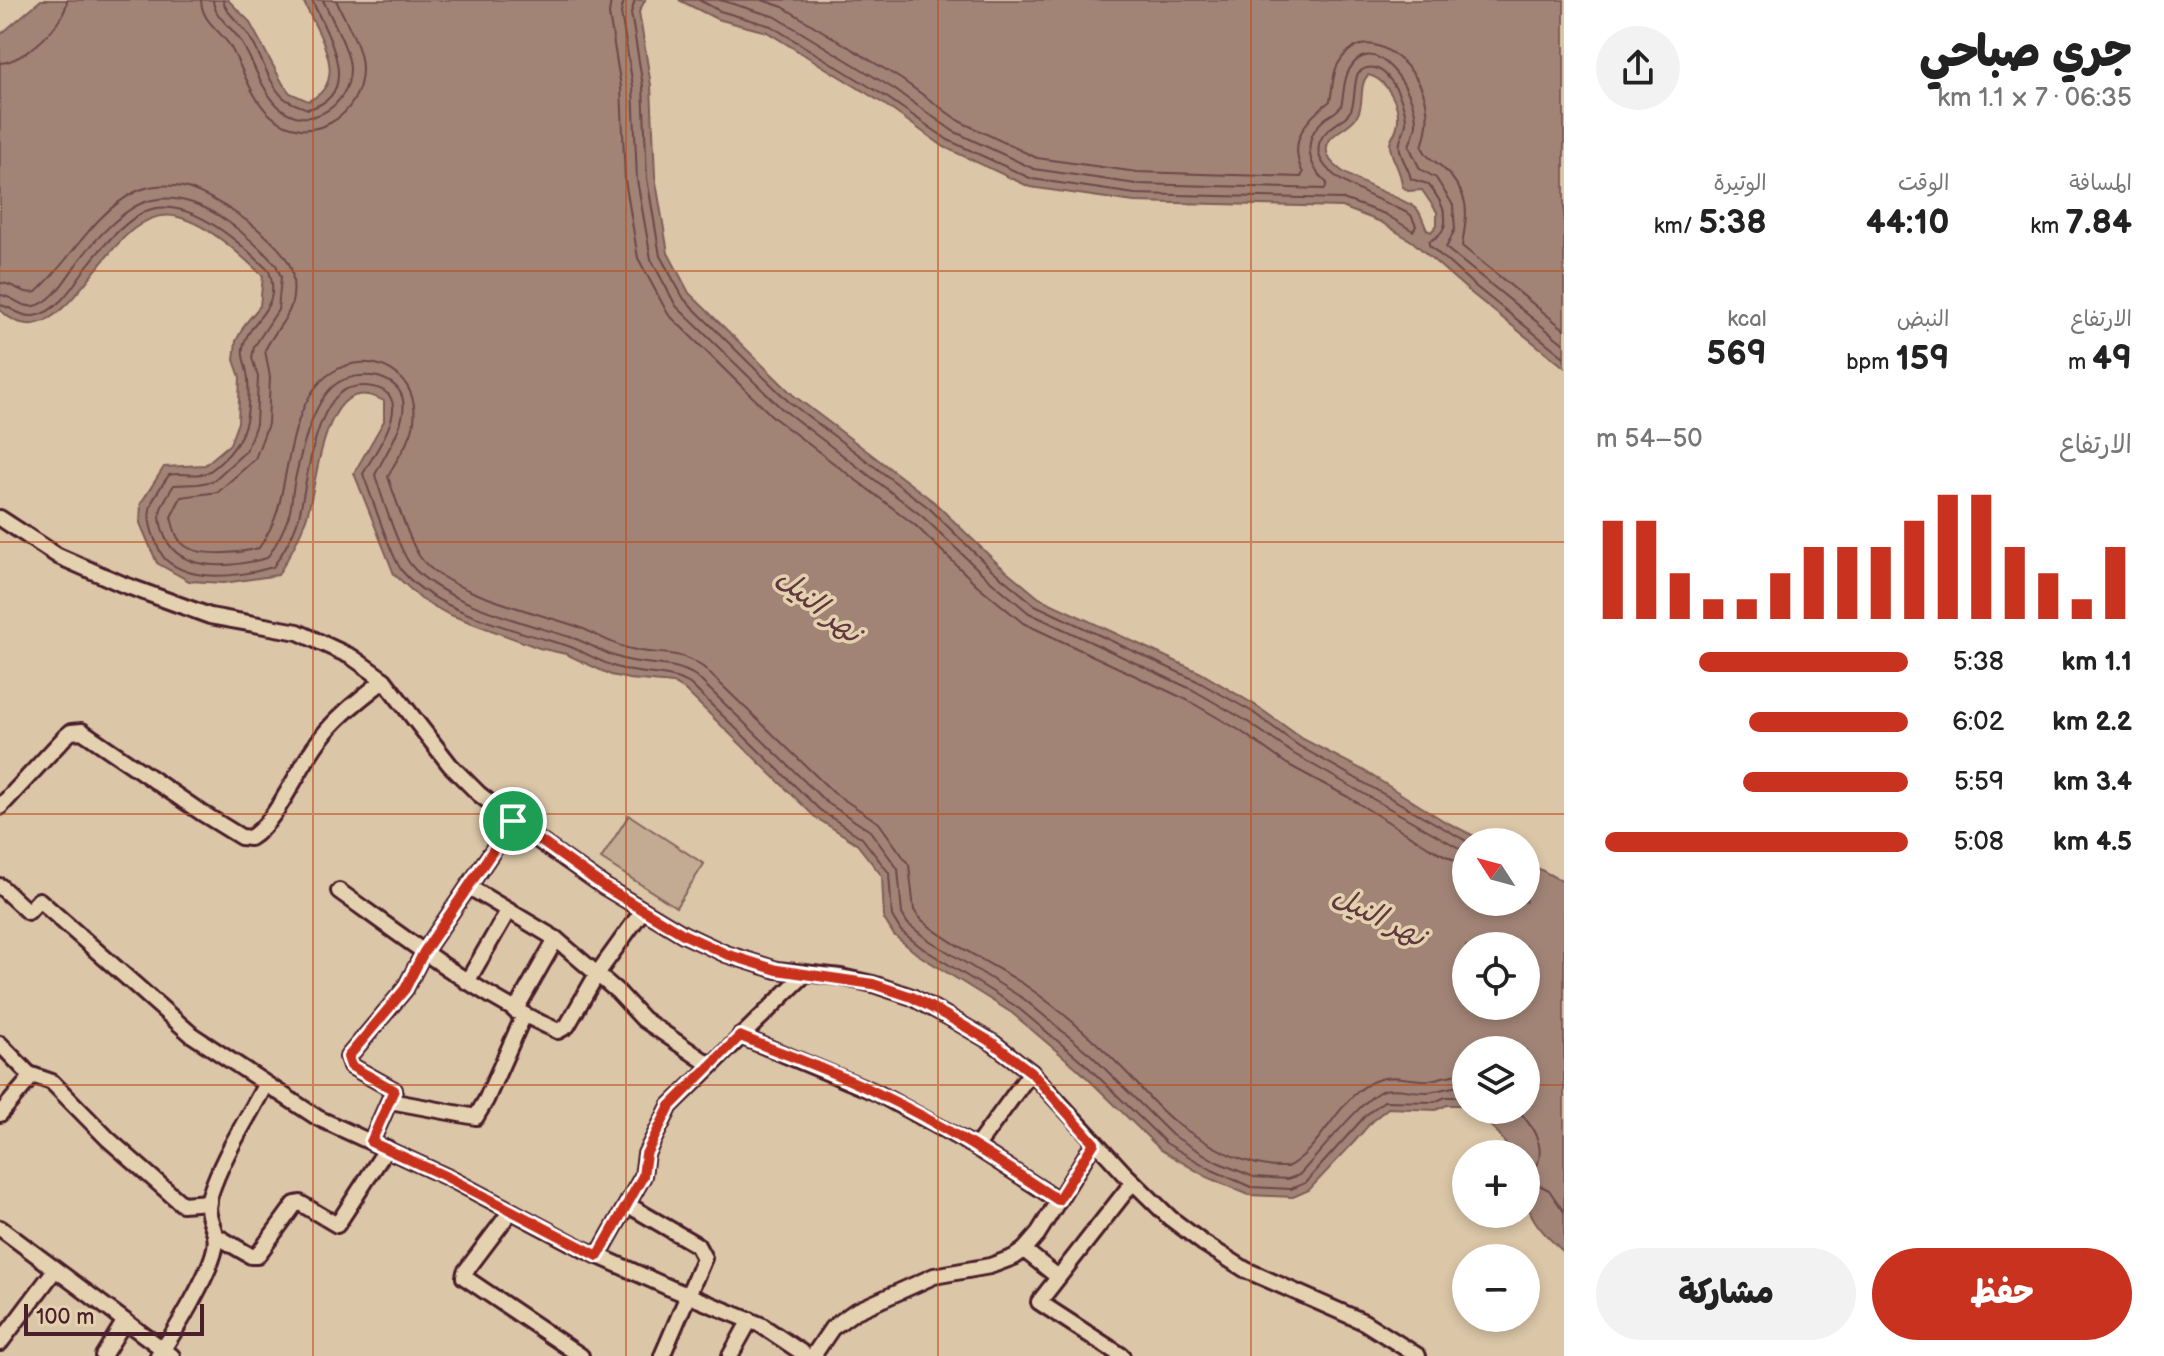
<!DOCTYPE html>
<html lang="ar">
<meta charset="utf-8">
<style>
:root{--surface:#fff;--page:#f2f2f2;--text:#222;--muted:#767676;--accent:#c8321e}
body{margin:0;font-family:"Balsamiq Sans","Playpen Sans Arabic",sans-serif;background:var(--page);color:var(--text);direction:rtl;height:100vh;display:flex;flex-direction:column;font-size:30px;white-space:nowrap}
*{box-sizing:border-box;margin:0}
p{font-size:26px;color:var(--muted)}
.icon{flex:none;width:44px;height:44px;fill:none;stroke:currentColor;stroke-width:2;stroke-linecap:round;stroke-linejoin:round}
.map{position:relative;flex:1;overflow:hidden;direction:ltr}
.panel{display:flex;flex-direction:column;background:var(--surface);width:600px}
.panel>*{flex:none}
.needle{width:52px;rotate:306deg}
.buttons{position:absolute;left:1452px;top:828px;display:grid;gap:16px}
.buttons a{display:grid;place-items:center;width:88px;height:88px;border-radius:50%;background:var(--surface);box-shadow:0 4px 12px #0003;font-size:40px}
.scale{position:absolute;left:24px;bottom:20px;width:180px;box-sizing:border-box;padding-left:8px;border:4px solid #4a1f2b;border-top:0;font-size:22px;line-height:28px;white-space:nowrap;color:#4a1f2b;-webkit-text-stroke:6px #e4d1af;paint-order:stroke}
.pin{position:absolute;display:grid;place-items:center;width:68px;height:68px;color:#fff;margin:-34px;border:4px solid #fff;border-radius:50%;box-shadow:0 2px 8px #0007}
.round{display:grid;place-items:center;flex:none;width:84px;height:84px;border-radius:42px;background:var(--page)}
.headline{display:flex;align-items:center;justify-content:space-between;height:136px;padding:0 32px}
h1{font-size:44px;font-weight:800;line-height:60px}
.stats{display:grid;grid-template-columns:repeat(3,1fr);gap:12px;height:136px;padding:8px 32px}
.stats div{display:grid;align-content:center}
.stats b{font-size:34px;font-weight:800}
.stats small{font-size:22px;font-weight:400}
.stats p{font-size:22px}
.chart{height:224px;padding:16px 32px}
.chart p{display:flex;justify-content:space-between}
.chart svg{width:100%;height:144px;margin-top:8px;stroke:var(--accent);stroke-width:6}
.primary-button{display:flex;gap:16px;margin-top:auto;padding:16px 32px}
.primary-button a{flex:1;height:92px;border-radius:48px;background:var(--accent);color:#fff;font-size:32px;font-weight:800;line-height:92px;text-align:center}
.primary-button a+a{background:var(--page);color:var(--text)}
ul{padding:0 32px;list-style:none;font-size:26px}
li{display:grid;grid-template-columns:128px 96px 1fr;align-items:center;height:60px}
li i{height:20px;border-radius:10px;background:var(--accent)}
main{display:flex;flex:1;min-height:0}
.map>svg:first-child{display:block}
.green{fill:#c3aa92;stroke:#86645e;stroke-width:2}
.water{fill:#a18476;stroke:#7e5c58;stroke-width:2;fill-rule:evenodd}
.lines{fill:none;stroke-linecap:round;stroke-linejoin:round}
.shore{stroke:#6d4749;stroke-width:2}
.street-casing{stroke:#4a1f2b;stroke-width:20}
.street{stroke:#e4d1af;stroke-width:14}
.route-casing{stroke:#fff;stroke-width:16}
.route{stroke:#c8321e;stroke-width:10}
.grid{fill:none;stroke:#b94815;stroke-width:2;stroke-opacity:0.55}
.labels{text-anchor:middle;stroke-width:7;stroke-linejoin:round;paint-order:stroke}
.water-label{font-size:30px;font-style:italic;fill:#60383e;stroke:#e4d1af}
</style>
<main>
<section class="panel">
<div class="headline"><div><h1>جري صباحي</h1><p>06:35 · 7 × 1.1 km</p></div><a class="round"><svg class="icon" aria-label="share" viewBox="0 0 24 24"><path d="M12 15V3M7 8l5-5 5 5M5 13v7h14v-7"/></svg></a></div>
<div class="stats">
<div><p>المسافة</p><b>7.84<small> km</small></b></div>
<div><p>الوقت</p><b>44:10</b></div>
<div><p>الوتيرة</p><b>5:38<small> /km</small></b></div>
</div>
<div class="stats">
<div><p>الارتفاع</p><b>49<small> m</small></b></div>
<div><p>النبض</p><b>159<small> bpm</small></b></div>
<div><p>kcal</p><b>569</b></div>
</div>
<div class="chart"><p><span>الارتفاع</span>50–54 m</p>
<svg viewBox="0 0 160 44" preserveAspectRatio="none"><path d="M5 44V14M15 44V14M25 44V30M35 44V38M45 44V38M55 44V30M65 44V22M75 44V22M85 44V22M95 44V14M105 44V6M115 44V6M125 44V22M135 44V30M145 44V38M155 44V22"/></svg>
</div>
<ul>
<li><b>1.1 km</b>5:38<i style="width:67%"></i></li>
<li><b>2.2 km</b>6:02<i style="width:51%"></i></li>
<li><b>3.4 km</b>5:59<i style="width:53%"></i></li>
<li><b>4.5 km</b>5:08<i style="width:97%"></i></li>
</ul>
<div class="primary-button"><a>حفظ</a><a>مشاركة</a></div>
</section>
<div class="map">
<svg width="1564" height="1356" viewBox="0 0 1564 1356">
<rect width="100%" height="100%" fill="#dbc6a7"/>
<filter id="ink" filterUnits="userSpaceOnUse"><feTurbulence type="fractalNoise" baseFrequency=".0125" numOctaves="2"/><feDisplacementMap in="SourceGraphic" scale="16" xChannelSelector="R" yChannelSelector="G"/><feConvolveMatrix kernelMatrix="1 2 1 2 8 2 1 2 1" color-interpolation-filters="sRGB"/></filter>
<g filter="url(#ink)">
<path class="green" d="M629 815 704 864 676 907 601 859Z"/>
<g class="water">
<path d="M41 0H228L249 21 283 84 290 93 308 101C353 81 316 31 303 0H645L639 12 651 85 655 176 668 253 689 293 793 395 934 502 997 563 1039 598 1201 673 1255 705 1303 739 1363 770 1444 821 1486 842H1466V902H1526V862L1564 882V1252C1522 1216 1526 1206 1526 1154H1512L1499 1134 1474 1110H1526V1050H1466V1105H1447L1436 1110 1388 1108 1372 1121 1355 1141 1309 1190 1293 1197 1249 1195 1209 1178 1161 1150 1078 1069 1012 1013 917 954 894 935 884 919 882 876 856 843 815 817 685 690 673 683 629 679 611 675 566 654 539 648 448 614 421 599 394 574 354 473 384 421V401C322 365 318 486 306 519 299 539 289 557 278 575L224 583 189 581 157 563 140 523 141 503 164 467 205 465 230 444 238 422 240 377 234 360 236 341 245 324 260 306 263 276C240 254 209 225 178 217 107 197 67 375 0 310V35ZM1466 946H1526V1006H1466Z"/>
<path d="M679 0H1564V367L1470 292 1413 242 1381 222 1342 207 1134 202 1030 187 944 147 884 104 767 32 717 19ZM1368 75C1387 79 1402 107 1397 126 1396 132 1391 138 1390 144 1389 156 1402 170 1402 186L1408 191 1422 190 1437 212V225L1431 232 1427 230C1423 223 1422 214 1416 208 1399 194 1311 173 1329 141 1336 130 1350 127 1357 116 1365 104 1358 85 1368 75Z"/>
</g>
<g class="lines">
<g class="shore">
<path d="M201 0C202 22 219 29 230 46 243 68 251 98 270 115 309 149 362 117 362 69 362 46 345 21 336 0"/>
<path d="M213 0C214 17 231 26 240 40 253 60 260 87 277 105 306 134 350 107 350 69 350 50 331 18 323 0"/>
<path d="M223 0C225 13 242 24 249 36 261 54 269 85 284 98 290 103 300 106 308 109 365 94 326 33 312 0"/>
<path d="M611 0 609 14 621 87 625 180 638 258 668 314 773 417 915 525 977 585 1023 623 1187 700 1239 730 1287 764 1348 797 1430 848 1466 866"/>
<path d="M624 0 621 13 633 86 637 180 651 259 676 306 781 408 922 516 985 576 1029 613 1193 690 1245 720 1294 754 1466 852"/>
<path d="M635 0 631 13 643 86 647 178 660 256 684 299 788 401 929 508 991 569 1035 605 1197 681 1251 711 1299 746 1468 842"/>
<path d="M699 0 720 11 771 26 888 98 948 140 1032 179 1135 194 1343 199 1385 214 1413 231 1416 226 1411 215C1388 201 1306 178 1320 141 1326 126 1344 123 1351 110 1356 98 1353 85 1358 73 1383 51 1405 100 1406 120 1407 131 1397 139 1400 150 1402 161 1409 168 1411 179L1428 184C1442 201 1458 229 1429 241V245L1475 286 1564 357"/>
<path d="M720 0 776 17 894 89 953 131 1034 169 1136 184 1325 189 1327 183C1306 164 1302 137 1326 118 1332 114 1337 112 1341 106 1344 95 1343 81 1349 70 1374 26 1417 93 1416 123 1416 131 1411 139 1409 146L1420 169 1436 178 1453 205 1455 229 1446 248 1564 344"/>
<path d="M762 0 783 7 901 79 959 121 1037 158 1137 172 1301 177 1303 173C1287 141 1306 119 1330 101 1333 88 1332 75 1338 64 1363 20 1411 59 1423 92 1430 111 1428 128 1422 147 1429 161 1434 159 1444 169 1472 197 1467 213 1462 246L1564 329"/>
<path d="M0 63C24 62 66 24 67 0"/>
<path d="M0 283C14 283 24 296 36 292 71 261 91 215 135 192 149 185 168 184 183 187 212 193 287 242 292 272 299 314 281 319 265 350L270 377 268 424 255 459 218 492 181 497 171 517C173 525 175 535 180 541 193 559 241 553 259 548 267 536 274 523 278 509 289 469 292 398 331 373 372 346 424 375 413 427 409 445 395 460 388 477 395 496 409 542 420 557 444 592 535 612 576 626 593 632 609 643 627 648 658 657 673 647 703 667L834 793 879 823 909 865 914 910C926 933 1000 968 1025 985 1061 1010 1097 1042 1128 1074 1144 1091 1160 1112 1180 1126 1212 1147 1248 1169 1287 1167 1323 1149 1341 1090 1380 1079 1397 1074 1414 1082 1430 1080 1442 1078 1453 1073 1466 1074"/>
<path d="M0 295C13 296 21 308 34 306 54 303 69 273 81 258 95 240 123 209 145 202 194 185 245 232 276 265L281 277 278 310 254 347 252 358 258 377 256 424 246 451 213 481 198 484 174 485C161 506 155 512 165 537 181 574 234 567 267 558 276 545 284 530 289 515 292 505 292 494 294 484 300 456 312 401 336 384 347 376 365 374 378 377 431 392 387 449 375 475 381 494 400 552 411 565 441 602 524 623 570 637 587 642 603 653 620 658 647 667 670 660 696 676L826 802 870 831 898 869 902 914 908 924 927 939 1024 999 1091 1055 1172 1135 1217 1162 1254 1177 1288 1179 1299 1175C1316 1158 1366 1094 1384 1090 1399 1087 1414 1093 1429 1092 1441 1091 1453 1085 1466 1086"/>
<path d="M0 305C12 307 20 317 34 316 58 313 75 283 87 266 102 247 124 221 146 211 188 194 242 244 269 271 282 308 254 315 244 343 240 356 247 366 248 379 250 413 247 439 221 462 216 466 212 471 206 473 194 477 181 472 169 475 153 498 143 509 154 537 157 544 160 554 165 559 192 584 242 576 273 567 284 551 296 532 300 512 307 481 314 410 343 391 351 386 363 385 373 387 419 396 373 454 363 474 371 495 391 557 402 571 436 612 518 631 568 646 585 652 601 663 619 668 643 676 668 671 690 684L820 810 862 838 889 873 892 916 901 931 922 948 1017 1007 1084 1063 1166 1143 1212 1170 1251 1187 1291 1189 1305 1183 1366 1115 1384 1101 1434 1102 1446 1097H1466"/>
<path d="M1518 1110C1530 1123 1545 1144 1538 1163 1536 1170 1531 1175 1529 1180L1549 1190 1564 1212"/>
</g>
<g class="street-casing">
<g id="street">
<path d="M0 518 58 556 122 584 210 616 298 632 352 657 384 680 450 765 479 794 541 842 605 887 683 934 726 954 777 970 841 977 873 984 912 997 947 1016 993 1043 1031 1072 1124 1173 1170 1218 1203 1243 1246 1270 1364 1322 1418 1356"/>
<path d="M0 807 65 737 71 732 82 731 202 813 241 837 250 838C278 821 299 765 321 738 338 715 362 698 384 680"/>
<path d="M0 886 28 912 39 900 192 1035 318 1118 447 1177 583 1249 670 1288 761 1325 807 1356"/>
<path d="M469 887 556 939 618 992 643 1019 710 1065"/>
<path d="M339 891C410 942 478 995 558 1031L567 1026 597 974 643 910"/>
<path d="M467 982 508 911"/>
<path d="M515 1011 556 939"/>
<path d="M740 1036 877 1093 976 1147 1058 1200"/>
<path d="M0 1044 29 1074 28 1081 0 1114"/>
<path d="M29 1074 52 1082 108 1139 182 1204 209 1202"/>
<path d="M390 1101 476 1117 486 1100 524 1015"/>
<path d="M371 1142 394 1090 351 1066 348 1057 405 989 424 952 513 821"/>
<path d="M976 1147 1031 1072"/>
<path d="M628 1205 697 1245 704 1258 662 1356"/>
<path d="M511 1211 465 1272 464 1277 581 1356"/>
<path d="M0 1228 172 1356"/>
<path d="M215 1235 251 1256H257L295 1204 300 1203 337 1225 387 1148"/>
<path d="M1024 1250 1058 1277"/>
<path d="M598 1256 643 1176 646 1154 670 1106 804 975"/>
<path d="M0 1343 54 1271"/>
<path d="M103 1356 124 1322"/>
<path d="M158 1356C174 1334 210 1274 215 1248 219 1227 203 1220 210 1195 223 1155 246 1122 265 1085"/>
<path d="M730 1356 750 1320"/>
<path d="M813 1356 832 1328 854 1312 934 1276 990 1266 1014 1257 1024 1250 1037 1235 1094 1143"/>
<path d="M1122 1356 1039 1302 1133 1182"/>
</g>
</g>
<use href="#street" class="street"/>
</g>
</g>
<g class="lines" filter="url(#ink)">
<g class="route-casing">
<path id="route" d="M513 821 605 887 683 934 726 954 777 970 873 984 912 997 947 1016 993 1043 1031 1072 1094 1143 1058 1200C999 1161 940 1123 877 1093 833 1071 786 1055 740 1036L670 1106 646 1154 643 1176 598 1256 447 1177 371 1142 394 1090 351 1066 348 1057 405 989 424 952Z"/>
</g>
<use href="#route" class="route"/>
</g>
<path class="grid" d="M313 0V1356M626 0V1356M938 0V1356M1251 0V1356M0 271H1564M0 542H1564M0 814H1564M0 1085H1466M1526 1085H1564"/>
<g class="labels">
<g class="water-label">
<text transform="translate(819 605) rotate(39)" y="10">نهر النيل</text>
<text transform="translate(1379 916) rotate(27)" y="10">نهر النيل</text>
</g>
</g>
</svg>
<div class="buttons">
<a><svg class="needle" viewBox="-14 -14 28 28"><path d="M0-13l5 13h-10z" fill="#e53935"/><path d="M0 13l5-13h-10z" fill="#767676"/></svg></a>
<a><svg class="icon" aria-label="locate" viewBox="0 0 24 24"><circle cx="12" cy="12" r="6"/><path d="M12 2v4M12 18v4M2 12h4M18 12h4"/></svg></a>
<a><svg class="icon" aria-label="layers" viewBox="0 0 24 24"><path d="M12 4l9 5-9 5-9-5zM3 14l9 5 9-5"/></svg></a>
<a>+</a>
<a>−</a>
</div>
<div class="scale">100 m</div>
<div class="pin" style="left:513px;top:821px;background:#1e9e55"><svg class="icon" aria-label="arrive" viewBox="0 0 24 24"><path d="M6 21V4h12l-3 4 3 4H6"/></svg></div>
</div>
</main>
